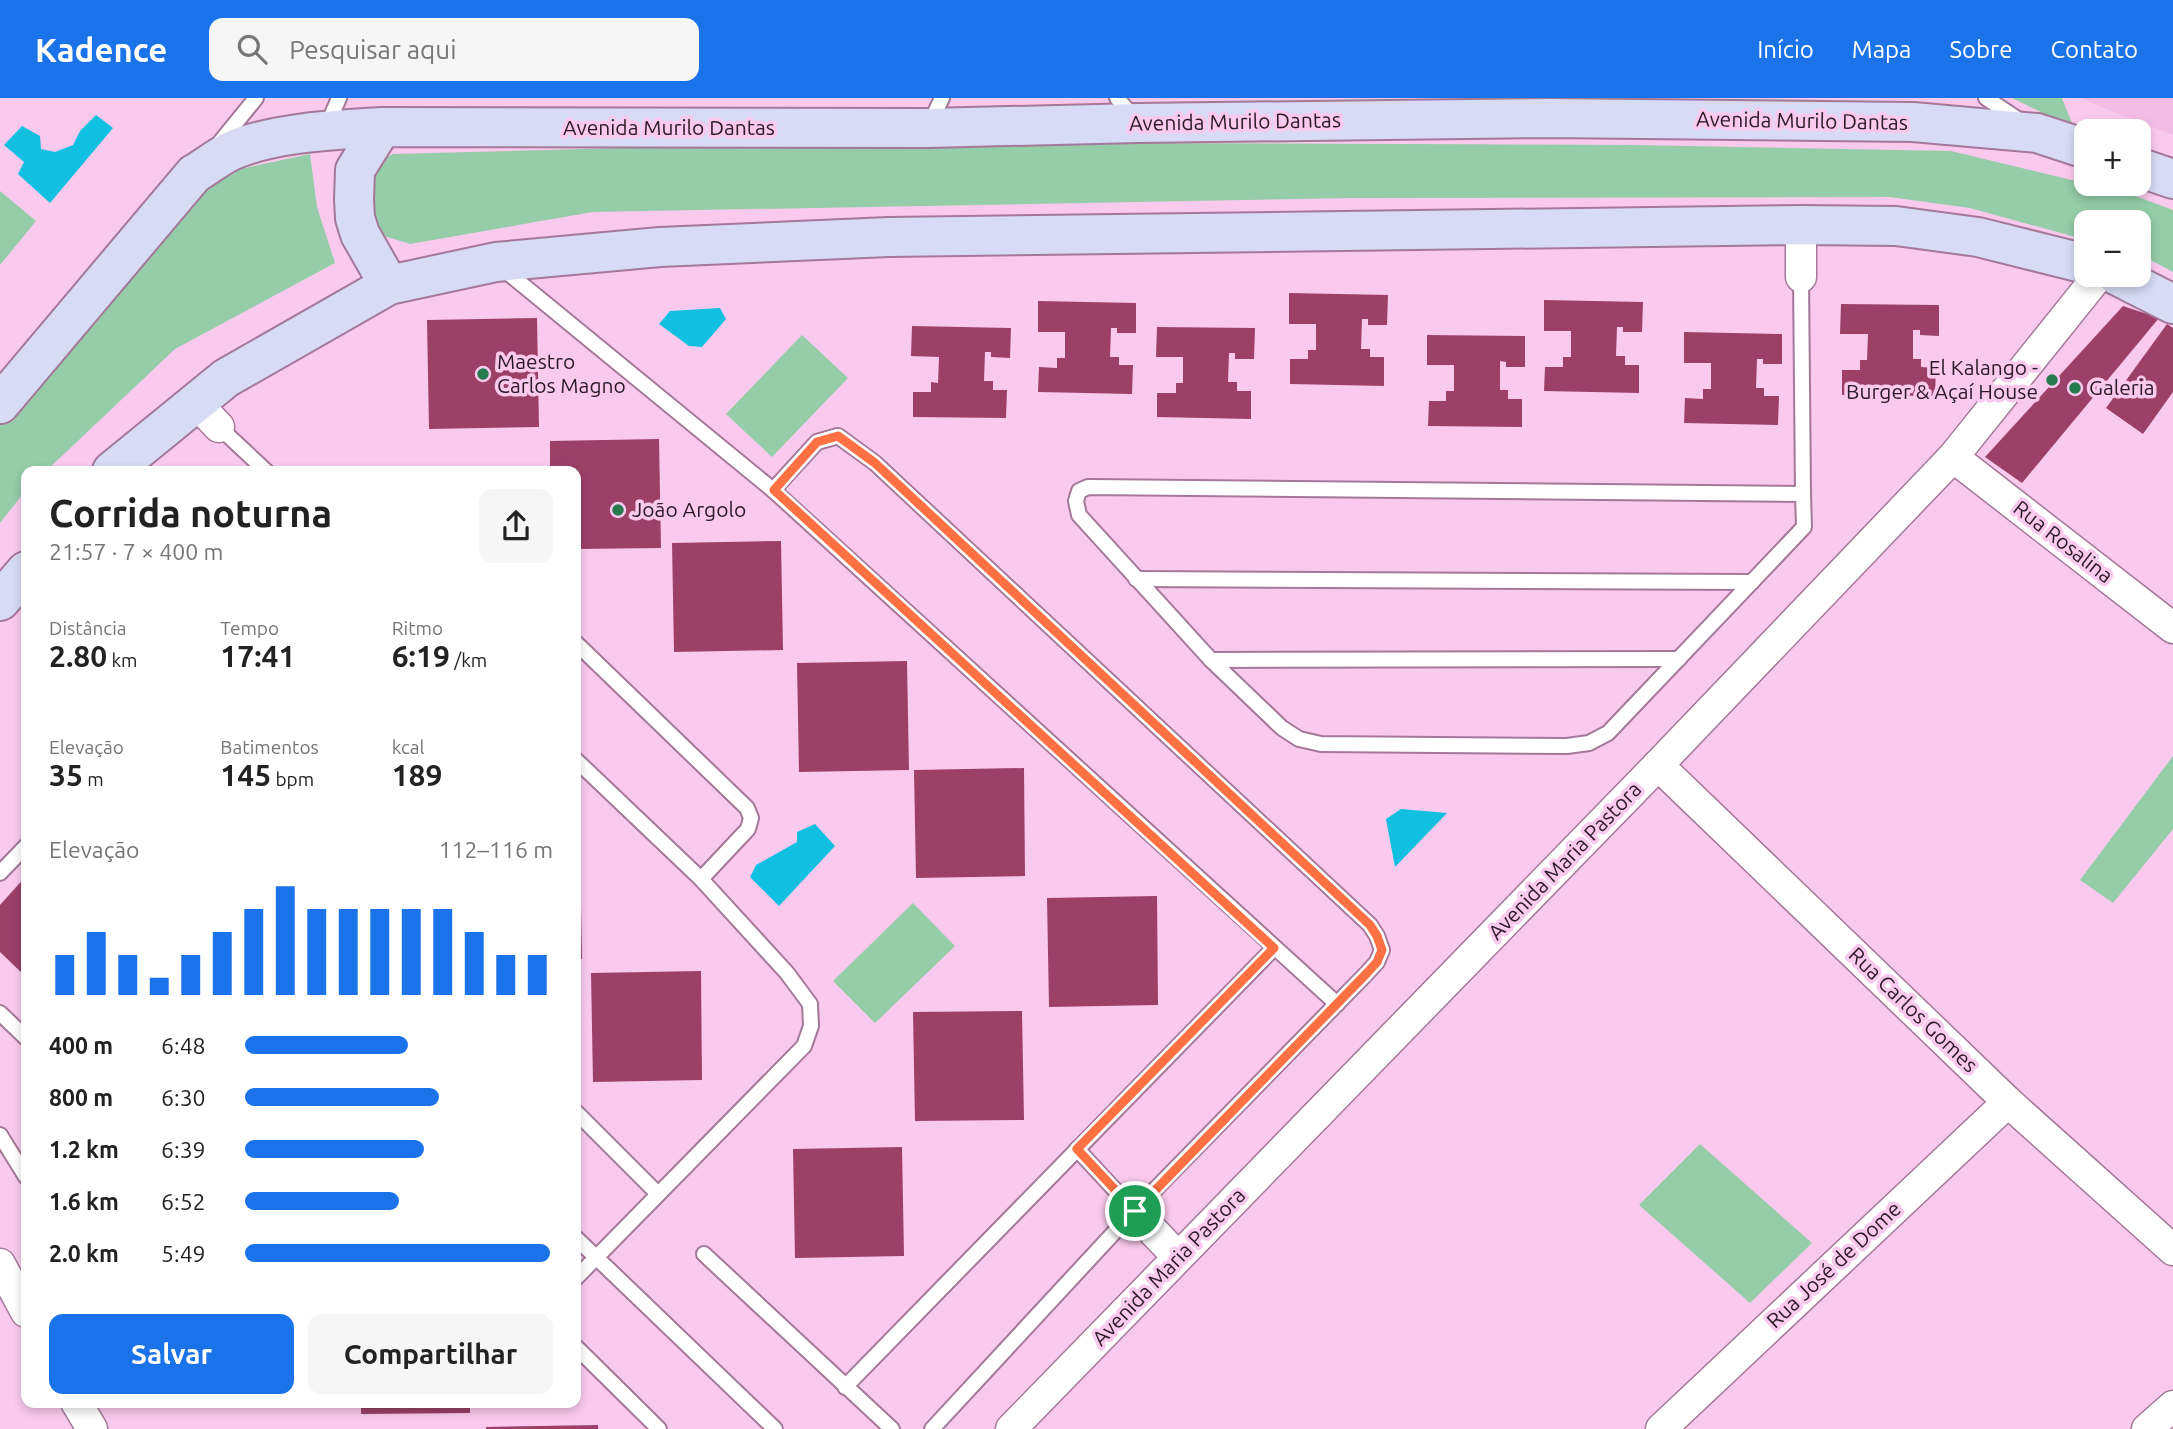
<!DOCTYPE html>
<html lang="pt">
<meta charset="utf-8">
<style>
:root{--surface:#fff;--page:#f6f6f6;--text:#222;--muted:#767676;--accent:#1a73e8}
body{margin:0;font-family:Ubuntu,sans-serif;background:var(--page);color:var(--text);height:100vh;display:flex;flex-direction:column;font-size:26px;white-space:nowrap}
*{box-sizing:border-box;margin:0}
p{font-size:23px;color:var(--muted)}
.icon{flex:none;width:38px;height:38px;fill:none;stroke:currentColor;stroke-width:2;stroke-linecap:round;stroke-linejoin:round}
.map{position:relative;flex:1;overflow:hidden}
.sheet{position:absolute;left:21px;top:368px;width:560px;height:942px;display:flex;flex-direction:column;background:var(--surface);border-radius:14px;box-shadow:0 4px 10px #0003}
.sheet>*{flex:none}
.fabs{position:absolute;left:2074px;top:21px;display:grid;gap:14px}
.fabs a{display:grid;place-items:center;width:77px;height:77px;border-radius:14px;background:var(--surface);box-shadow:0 4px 10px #0003;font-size:35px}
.pin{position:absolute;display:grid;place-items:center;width:60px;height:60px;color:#fff;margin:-30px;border:4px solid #fff;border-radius:50%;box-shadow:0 2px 7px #0007}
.round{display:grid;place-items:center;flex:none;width:74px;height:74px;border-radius:14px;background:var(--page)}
.overview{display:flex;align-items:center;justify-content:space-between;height:119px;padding:0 28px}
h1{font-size:38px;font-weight:700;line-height:52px}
.metrics{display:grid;grid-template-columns:repeat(3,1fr);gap:10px;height:119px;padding:7px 28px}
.metrics div{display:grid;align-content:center}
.metrics b{font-size:30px;font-weight:700}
.metrics small{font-size:19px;font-weight:400}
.metrics p{font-size:19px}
.chart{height:196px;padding:14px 28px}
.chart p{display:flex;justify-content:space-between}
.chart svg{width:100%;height:126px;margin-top:7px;stroke:var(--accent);stroke-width:6}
.action{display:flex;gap:14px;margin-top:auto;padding:14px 28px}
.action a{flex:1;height:80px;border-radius:14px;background:var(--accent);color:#fff;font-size:28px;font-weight:700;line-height:80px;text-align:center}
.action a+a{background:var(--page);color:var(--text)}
ul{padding:0 28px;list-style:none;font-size:23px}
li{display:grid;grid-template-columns:112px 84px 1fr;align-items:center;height:52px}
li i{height:18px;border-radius:9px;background:var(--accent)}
header{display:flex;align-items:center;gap:42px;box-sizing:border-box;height:98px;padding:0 35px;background:var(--accent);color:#fff}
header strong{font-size:33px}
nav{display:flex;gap:38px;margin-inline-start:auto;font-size:24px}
.search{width:490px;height:63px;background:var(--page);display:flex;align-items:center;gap:18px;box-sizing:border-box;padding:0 24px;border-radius:14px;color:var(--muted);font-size:26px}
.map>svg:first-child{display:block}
.built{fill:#f3bce5}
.green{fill:#94cda8}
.water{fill:#11c0e0}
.building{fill:#9c4068}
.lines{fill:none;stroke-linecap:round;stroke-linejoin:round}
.service-casing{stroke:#a47899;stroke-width:18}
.minor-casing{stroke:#a47899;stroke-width:33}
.secondary-casing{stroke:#a47899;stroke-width:42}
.service{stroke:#fff;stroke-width:14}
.minor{stroke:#fff;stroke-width:30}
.secondary{stroke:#d7dbf4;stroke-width:38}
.route-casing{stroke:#fff;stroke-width:14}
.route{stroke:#ff7043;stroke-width:9}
.poi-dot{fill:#267a4d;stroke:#facaee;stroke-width:2.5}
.labels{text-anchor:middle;stroke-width:7;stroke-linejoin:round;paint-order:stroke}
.street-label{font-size:21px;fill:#2b1927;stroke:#facaee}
.poi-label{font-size:21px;fill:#2b1927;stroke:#facaee;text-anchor:start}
</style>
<header>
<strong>Kadence</strong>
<div class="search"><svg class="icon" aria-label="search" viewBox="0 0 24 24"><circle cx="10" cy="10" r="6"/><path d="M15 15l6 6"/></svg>Pesquisar aqui</div>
<nav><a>Início</a><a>Mapa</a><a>Sobre</a><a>Contato</a></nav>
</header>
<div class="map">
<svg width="2173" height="1331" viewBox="0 0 2173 1331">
<rect width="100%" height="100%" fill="#facaee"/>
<path class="built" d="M2083 0H2173V37L2094 6Z"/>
<g class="green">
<path d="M2012 0H2062L2074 30Z"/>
<path d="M850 44 1636 47 1951 53 2130 96 2173 112V174L2139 156 2138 124H2086V142L1970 110 1889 99 1354 100 593 114 410 146 378 136 368 92 370 69 393 56Z"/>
<path d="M310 56 317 109 335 165 175 251 46 373H26V392L0 425V322L182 101 231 73Z"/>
<path d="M0 93 36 123 0 167Z"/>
<path d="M802 237 848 280 772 359 726 316Z"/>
<path d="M2173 658V731L2113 805 2080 782Z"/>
<path d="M913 805 955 848 875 925 833 883Z"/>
<path d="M1700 1046 1812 1145 1750 1205 1639 1107Z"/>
</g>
<g class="water">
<path d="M96 17 113 30 50 105 18 76 24 64 4 47 22 28 40 38 41 51 55 54 73 47 80 33Z"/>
<path d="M720 210 726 221 702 249 689 248 659 226 670 213Z"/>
<path d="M1401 711 1447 715 1395 769 1386 721Z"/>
<path d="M815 726 835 748 779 808 750 779 756 767 797 744V734Z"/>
</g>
<g class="building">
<path d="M1289 195 1388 197 1387 227H1368V221H1362L1361 251H1370V259H1384V288L1290 286V261H1308V252H1316V226H1289Z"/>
<path d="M1544 202 1643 204 1642 234H1623V229H1617L1616 258H1625V267H1639V295L1544 293 1545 269H1563V259H1571V233H1544Z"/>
<path d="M1038 203 1136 205V235H1117V230H1111L1110 259H1119V267H1133L1132 296 1038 294 1039 269 1057 270V260H1065V234H1038Z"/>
<path d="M1841 206 1939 207V238L1920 237V232H1913V261H1921V269L1936 270 1935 298 1842 297V272H1860V262H1867L1868 236H1840Z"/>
<path d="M2123 208 2159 220 2022 385 1985 359Z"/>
<path d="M537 220 539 329 429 331 427 222Z"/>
<path d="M2167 226 2173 230V294L2143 336 2106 310Z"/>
<path d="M912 228 1011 230 1010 260 991 259V254H985L984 283H993V292H1007L1006 320 913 319V294H931V284L938 285 939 259 911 258Z"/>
<path d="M1157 229 1255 230 1254 261H1235V255H1229L1228 284H1237V293H1251V321L1157 319V295H1176V285H1183V259H1156Z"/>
<path d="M1684 234 1782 236V266H1763V261H1757L1756 290H1764V298H1779L1778 327 1684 325 1685 300 1703 301V291H1711V265H1684Z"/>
<path d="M1427 237 1525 238V269H1506V264L1500 263V292H1508V301H1522V329L1428 328 1429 303H1446V293H1454V267H1427Z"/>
<path d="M659 341 661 450 576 451V373H550V343Z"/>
<path d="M781 443 783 552 674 554 672 445Z"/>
<path d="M907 563 909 672 799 674 797 565Z"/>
<path d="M1024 670 1025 778 916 780 914 672Z"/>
<path d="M576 752H580L582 861H576Z"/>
<path d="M26 778V879L0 854V807Z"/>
<path d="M1157 798 1158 907 1049 909 1047 800Z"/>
<path d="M701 873 702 982 593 984 591 875Z"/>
<path d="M1022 913 1024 1022 915 1023 913 914Z"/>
<path d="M902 1049 904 1158 795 1160 793 1051Z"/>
<path d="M361 1304H470V1315L361 1316Z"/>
<path d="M598 1327V1331H486V1329Z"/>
</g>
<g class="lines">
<g class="service-casing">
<g id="service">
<path d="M1117 0 1135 21"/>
<path d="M1986 0 2019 22"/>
<path d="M929 27 942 0"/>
<path d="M327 28 339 0"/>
<path d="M217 48 256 0"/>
<path d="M502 170 773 392 1337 906"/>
<path d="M1801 179 1803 396 1088 389 1079 393 1076 403 1079 417 1211 562 1282 630 1299 641 1321 646 1567 648 1589 645 1608 635 1804 429 1803 396"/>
<path d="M219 329 266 373"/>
<path d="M773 392 817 344 838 338 875 365 1370 827 1377 838 1382 852 1377 864 1367 875 1134 1113 932 1331"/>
<path d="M1136 481 1752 484"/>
<path d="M576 545 747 710 751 720 748 731 701 781"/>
<path d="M1211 562 1679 561"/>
<path d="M576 662 701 781 787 875 810 906 811 928 804 948 576 1180"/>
<path d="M0 775 26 748"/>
<path d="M0 915 26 940"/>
<path d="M576 1014 658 1096"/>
<path d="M0 1037 26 1079"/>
<path d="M1077 1051 1153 1133"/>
<path d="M576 1140 775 1331"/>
<path d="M704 1156 892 1331"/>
<path d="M576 1249 659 1331"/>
<path d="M845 1289 1274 850"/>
</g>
</g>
<g class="minor-casing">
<g id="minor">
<path d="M1801 127V179"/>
<path d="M196 305 219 329"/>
<path d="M1953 359 2173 530"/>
<path d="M1658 667 2008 1004 2173 1152"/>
<path d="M1153 1133 1178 1159"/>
<path d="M0 1166 26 1214"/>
<path d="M76 1304 92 1331"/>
<path d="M1011 1331 1658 667 1953 359 2099 177"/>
<path d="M1661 1331 2008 1004"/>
<path d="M2147 1331 2173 1308"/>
</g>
</g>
<g class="secondary-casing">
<g id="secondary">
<path d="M382 29 355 72 354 102 355 120 360 136 389 187"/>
<path d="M2138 69 2173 81"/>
<path d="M2116 177 2173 206"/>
<path d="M0 306 194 76C206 69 218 59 231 53 274 34 335 32 382 29L928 30 1138 25 1550 20 1913 24 2037 35 2086 51"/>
<path d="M112 373 226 280 389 187 496 164 660 149 889 139 1801 127 1896 128 1978 139 2086 166"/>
<path d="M0 503 26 473"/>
</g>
</g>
<use href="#service" class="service"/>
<use href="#minor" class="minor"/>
<use href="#secondary" class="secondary"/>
</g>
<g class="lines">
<g class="route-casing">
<path id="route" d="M838 338 875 365 1370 827 1377 838 1382 852 1377 864 1367 875 1135 1113 1077 1051 1274 850 774 392 817 344Z"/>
</g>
<use href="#route" class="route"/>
</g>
<g class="poi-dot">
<circle cx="483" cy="276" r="7"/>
<circle cx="2052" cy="282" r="7"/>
<circle cx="2075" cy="290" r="7"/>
<circle cx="618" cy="412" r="7"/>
</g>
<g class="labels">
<g class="street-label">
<text transform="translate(1802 23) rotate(1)" y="7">Avenida Murilo Dantas</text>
<text transform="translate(1235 24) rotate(-1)" y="7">Avenida Murilo Dantas</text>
<text x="669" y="37">Avenida Murilo Dantas</text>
<text transform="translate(2063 444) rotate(38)" y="7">Rua Rosalina</text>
<text transform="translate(1565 763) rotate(-46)" y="7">Avenida Maria Pastora</text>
<text transform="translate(1913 912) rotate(44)" y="7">Rua Carlos Gomes</text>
<text transform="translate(1834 1167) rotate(-43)" y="7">Rua José de Dome</text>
<text transform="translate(1169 1169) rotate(-46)" y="7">Avenida Maria Pastora</text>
</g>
<g class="poi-label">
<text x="497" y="271">Maestro<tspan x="497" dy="24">Carlos Magno</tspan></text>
<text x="2038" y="277" text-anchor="end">El Kalango -<tspan x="2038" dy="24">Burger &amp; Açaí House</tspan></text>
<text x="2089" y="297">Galeria</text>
<text x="632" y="419">João Argolo</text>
</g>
</g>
</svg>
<div class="fabs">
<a>+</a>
<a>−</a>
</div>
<div class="pin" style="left:1135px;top:1113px;background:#1e9e55"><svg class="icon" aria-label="arrive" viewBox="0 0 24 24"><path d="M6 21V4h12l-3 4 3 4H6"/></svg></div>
<section class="sheet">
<div class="overview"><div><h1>Corrida noturna</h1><p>21:57 · 7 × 400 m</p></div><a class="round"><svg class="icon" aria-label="share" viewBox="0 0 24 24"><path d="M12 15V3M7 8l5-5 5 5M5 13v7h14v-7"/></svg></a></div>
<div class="metrics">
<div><p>Distância</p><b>2.80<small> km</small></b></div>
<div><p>Tempo</p><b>17:41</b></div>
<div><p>Ritmo</p><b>6:19<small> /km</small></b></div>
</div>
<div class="metrics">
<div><p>Elevação</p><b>35<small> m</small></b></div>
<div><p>Batimentos</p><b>145<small> bpm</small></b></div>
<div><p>kcal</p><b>189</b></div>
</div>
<div class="chart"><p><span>Elevação</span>112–116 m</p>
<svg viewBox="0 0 160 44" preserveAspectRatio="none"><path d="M5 44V30M15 44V22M25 44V30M35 44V38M45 44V30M55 44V22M65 44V14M75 44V6M85 44V14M95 44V14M105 44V14M115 44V14M125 44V14M135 44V22M145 44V30M155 44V30"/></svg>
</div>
<ul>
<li><b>400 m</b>6:48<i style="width:53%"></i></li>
<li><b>800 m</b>6:30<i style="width:63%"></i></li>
<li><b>1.2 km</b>6:39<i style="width:58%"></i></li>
<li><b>1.6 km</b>6:52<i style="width:50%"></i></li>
<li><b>2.0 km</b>5:49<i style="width:99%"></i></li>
</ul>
<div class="action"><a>Salvar</a><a>Compartilhar</a></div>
</section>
</div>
